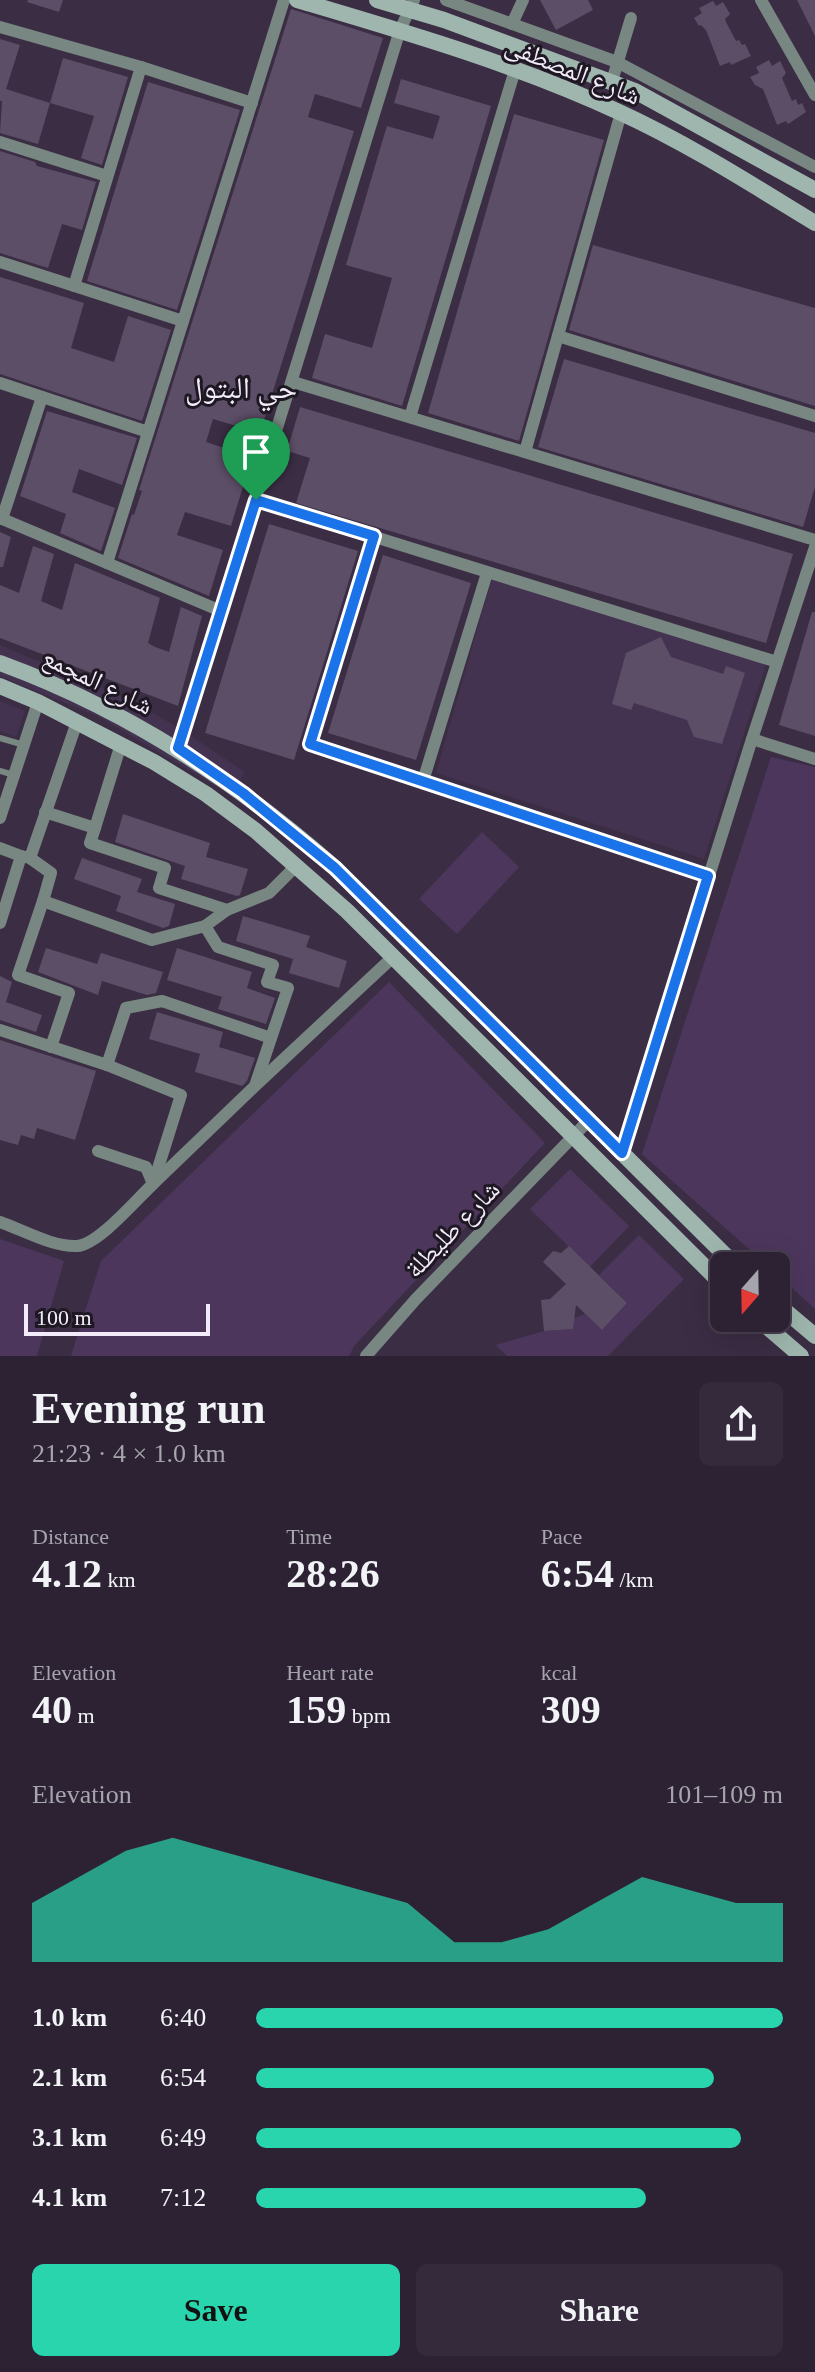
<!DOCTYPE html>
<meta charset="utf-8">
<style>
:root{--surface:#2c2233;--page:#342a3b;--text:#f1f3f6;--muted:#a6a4ac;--line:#483f4e;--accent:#29d5ad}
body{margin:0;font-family:"Times New Roman","Noto Naskh Arabic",serif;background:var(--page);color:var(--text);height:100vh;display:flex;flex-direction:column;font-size:30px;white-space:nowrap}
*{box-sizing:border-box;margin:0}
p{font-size:26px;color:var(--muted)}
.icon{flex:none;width:44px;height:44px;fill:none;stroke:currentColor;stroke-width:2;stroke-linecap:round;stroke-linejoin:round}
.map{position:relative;height:1356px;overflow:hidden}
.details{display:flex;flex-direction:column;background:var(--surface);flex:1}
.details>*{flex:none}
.needle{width:52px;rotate:200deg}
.controls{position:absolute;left:710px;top:1252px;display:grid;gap:16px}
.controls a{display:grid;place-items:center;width:80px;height:80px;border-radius:12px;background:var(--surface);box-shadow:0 8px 32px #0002,0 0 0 2px var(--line);font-size:40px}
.scale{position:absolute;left:24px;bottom:20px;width:186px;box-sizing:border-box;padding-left:8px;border:4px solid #f3ebfa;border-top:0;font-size:22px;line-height:28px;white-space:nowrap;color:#f3ebfa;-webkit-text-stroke:6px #1e1823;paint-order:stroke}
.pin{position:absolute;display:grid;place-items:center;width:68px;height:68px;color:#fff;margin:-82px -34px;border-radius:50% 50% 50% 0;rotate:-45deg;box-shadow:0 0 8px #0007}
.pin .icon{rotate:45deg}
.round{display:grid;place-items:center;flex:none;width:84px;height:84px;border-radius:12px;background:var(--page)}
.head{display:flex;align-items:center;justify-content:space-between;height:136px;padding:0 32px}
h1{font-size:44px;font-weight:700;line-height:60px}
.figures{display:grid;grid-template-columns:repeat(3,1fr);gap:12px;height:136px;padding:8px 32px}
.figures div{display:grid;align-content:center}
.figures b{font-size:40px;font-weight:700}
.figures small{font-size:22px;font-weight:400}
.figures p{font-size:22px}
.chart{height:224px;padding:16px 32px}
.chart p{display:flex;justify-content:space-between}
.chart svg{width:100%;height:144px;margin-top:8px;fill:var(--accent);opacity:.7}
.button{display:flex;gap:16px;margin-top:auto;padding:16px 32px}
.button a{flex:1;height:92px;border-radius:12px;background:var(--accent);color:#111;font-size:32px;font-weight:700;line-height:92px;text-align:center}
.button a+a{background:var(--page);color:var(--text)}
ul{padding:0 32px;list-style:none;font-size:26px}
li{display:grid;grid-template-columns:128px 96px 1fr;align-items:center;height:60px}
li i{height:20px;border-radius:10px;background:var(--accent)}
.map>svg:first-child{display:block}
.built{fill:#443350}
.green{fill:#4d365c}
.building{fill:#5d4e67}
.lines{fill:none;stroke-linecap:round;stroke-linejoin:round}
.lane{stroke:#788781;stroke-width:6}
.street{stroke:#788781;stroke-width:12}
.secondary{stroke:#9eb6ad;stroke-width:16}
.route-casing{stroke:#fff;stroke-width:16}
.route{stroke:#1a73e8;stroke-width:10}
.labels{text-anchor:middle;stroke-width:6;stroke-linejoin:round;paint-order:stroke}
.street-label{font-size:26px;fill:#f3ebfa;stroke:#1e1823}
.quarter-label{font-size:30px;fill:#f3ebfa;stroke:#1e1823}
</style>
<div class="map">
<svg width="815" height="1356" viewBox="0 0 815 1356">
<rect width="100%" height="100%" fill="#3b2d44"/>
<g class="built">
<path d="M492 578 767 661 704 859 436 773Z"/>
<path d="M0 645 126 698 179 728 245 772 231 795 99 717 0 676Z"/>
<path d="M0 701 25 711 16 737 0 731Z"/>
</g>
<g class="green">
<path d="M771 757 815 767V1309L776 1273V1266H768L642 1154Z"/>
<path d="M482 832 519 867 457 934 419 899Z"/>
<path d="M389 982 545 1143 354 1346 349 1356H71L101 1261Z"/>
<path d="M570 1169 629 1226 590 1267 530 1209Z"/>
<path d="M639 1235 684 1279 608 1356H507L496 1345 544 1331 573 1329 574 1318 585 1314 602 1330 627 1303 599 1275Z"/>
<path d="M0 1239 64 1261 37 1356H0Z"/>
</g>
<g class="building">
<path d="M28 0H63L59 12 27 2Z"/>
<path d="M540 0H588L593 10 556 30Z"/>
<path d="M797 0H815V36Z"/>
<path d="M713 1 716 6 723 2 730 14 725 19 726 22 736 41 739 40 742 45 745 44 751 56 731 65 730 62 720 66 706 30 701 25 699 26 694 18 702 13 699 8Z"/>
<path d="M291 9 383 38 361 108 315 94 308 117 354 131 260 433 213 419 206 442 252 457 231 526 185 512 177 535 223 550 209 596 118 558 132 514 134 515 142 491 139 490Z"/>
<path d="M0 39 20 45 6 89 50 103 38 144 0 133 2 101H0Z"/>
<path d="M63 58 128 77 102 165 81 158 94 116 50 103Z"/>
<path d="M769 60 772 66 780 61 786 73 782 78 792 101 796 99 798 105 802 103 806 112 788 124 786 121 777 125 763 89 755 85 750 77 759 73 756 67Z"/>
<path d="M401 79 491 106 402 406 312 378 325 334 372 348 392 278 346 265 380 149 387 126 433 139 440 116 394 103Z"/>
<path d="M148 82 240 110 177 310 87 281Z"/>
<path d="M514 114 604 140 519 441 428 413Z"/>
<path d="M0 151 35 162 37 166 96 182 82 230 62 224 48 268 0 253Z"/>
<path d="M593 245 815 308V406L569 330Z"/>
<path d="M0 277 84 303 71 348 114 362 128 316 171 330 142 421 0 374Z"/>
<path d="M564 359 815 433V487L803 527 538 447Z"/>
<path d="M300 407 793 554 766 643 296 503 310 458 287 451Z"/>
<path d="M47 411 137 438 122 485 79 469 72 492 115 508 101 551 60 533 66 514 20 496Z"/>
<path d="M269 524 358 551 294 760 205 733Z"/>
<path d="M0 532 11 537 3 567H0Z"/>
<path d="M33 546 54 554 41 601 62 610 75 563 160 598 148 643 155 647 169 652 181 607 202 616 178 706 0 638V585L19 593Z"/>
<path d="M383 555 471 583 416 760 328 733Z"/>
<path d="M812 612H815V736L779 725Z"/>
<path d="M661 637 671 657 723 674 726 666 745 673 722 744 694 737 687 720 634 703 631 710 612 704 626 653Z"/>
<path d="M123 814 210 843 206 857 248 869 240 895 237 896 181 879 185 866 115 842Z"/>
<path d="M82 858 142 879 137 892 175 904 169 926 163 928 116 911 121 896 74 879Z"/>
<path d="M243 916 310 936 306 947 347 961 339 988 289 973 293 959 236 941Z"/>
<path d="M46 948 97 964 101 953 163 972 156 993 147 995 102 981 98 995 38 972Z"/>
<path d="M177 948 252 972 247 988 275 998 266 1024 218 1009 222 997 167 980Z"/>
<path d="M0 976 12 982 6 1002 42 1015 36 1032 0 1020Z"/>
<path d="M157 1012 223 1032 219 1047 255 1058 247 1081 242 1086 195 1072 200 1054 149 1039Z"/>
<path d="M0 1040 96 1071 75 1140 37 1128 34 1139 21 1135 18 1145 0 1140Z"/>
<path d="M569 1246 627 1303 602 1330 576 1305 573 1329 544 1331 541 1300 550 1299 566 1284 543 1262 553 1251 561 1253Z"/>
</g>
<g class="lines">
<g class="lane">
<path d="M0 738 24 745"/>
<path d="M0 771 14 775"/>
</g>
<g class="street">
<path d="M446 0 617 62 815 167"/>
<path d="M761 0 815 95"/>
<path d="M512 24 523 0"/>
<path d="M0 27 141 67 252 103"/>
<path d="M612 81 631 18"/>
<path d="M0 142 107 176"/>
<path d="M0 262 183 321"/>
<path d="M74 286 141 67"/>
<path d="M558 336 815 416"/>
<path d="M293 382 815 540"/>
<path d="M0 383 148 432"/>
<path d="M410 417 515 70"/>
<path d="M525 452 621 113"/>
<path d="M256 500 777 662"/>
<path d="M0 518 221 611"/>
<path d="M2 519 42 397"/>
<path d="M374 536 310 744 708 876"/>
<path d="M107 563 284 0"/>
<path d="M752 739 815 759"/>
<path d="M178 748 400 30 414 0"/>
<path d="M423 781 487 573"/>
<path d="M45 812 95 828 121 744"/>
<path d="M0 818 38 702"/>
<path d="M95 828 90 843 165 868 159 888 227 910 269 893 297 865"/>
<path d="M0 848 21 856"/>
<path d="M30 858 51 873 43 901 152 940 205 926 227 910"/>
<path d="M43 901 18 975 69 993 51 1047"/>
<path d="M0 923 21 856 30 858 77 722"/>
<path d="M205 926 218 947 273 965 267 982 288 988 271 1038"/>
<path d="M0 1030 107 1065 126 1008 162 1001 271 1038 255 1086 153 1184"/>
<path d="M107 1065 181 1095 154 1181"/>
<path d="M257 1084 393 957"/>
<path d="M622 1153 752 739 815 547"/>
<path d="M0 1222C23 1230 52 1247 77 1246 98 1245 137 1199 153 1184L146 1167 98 1151"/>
<path d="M366 1356 416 1299 589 1120"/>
</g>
<g class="secondary">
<path d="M297 0C405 32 516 64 619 112 687 143 751 184 815 223"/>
<path d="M377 0 444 20 635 91 815 190"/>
<path d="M0 663C126 709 235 780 335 868L736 1266"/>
<path d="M0 686 38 702 154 762 206 794 256 831 347 911 724 1286"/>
<path d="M776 1303 815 1336"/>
<path d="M757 1318 801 1356"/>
</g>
</g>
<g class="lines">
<g class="route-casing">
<path id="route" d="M256 500 374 536 310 744 708 876 622 1153 335 868 243 793 178 748Z"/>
</g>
<use href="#route" class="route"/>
</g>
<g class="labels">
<g class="street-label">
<text transform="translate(573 70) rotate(22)" y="9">شارع المصطفى</text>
<text transform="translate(98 681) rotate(26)" y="9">شارع المجمع</text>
<text transform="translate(452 1229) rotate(-46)" y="9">شارع طليطلة</text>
</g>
<g class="quarter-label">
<text x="241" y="398">حي البتول</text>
</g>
</g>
</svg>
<div class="controls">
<a><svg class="needle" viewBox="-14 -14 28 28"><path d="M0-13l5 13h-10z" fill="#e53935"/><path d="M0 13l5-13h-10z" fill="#a6a4ac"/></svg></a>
</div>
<div class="scale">100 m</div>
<div class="pin" style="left:256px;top:500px;background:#1e9e55"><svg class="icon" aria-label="arrive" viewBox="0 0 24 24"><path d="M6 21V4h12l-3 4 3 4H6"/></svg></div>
</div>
<section class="details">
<div class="head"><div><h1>Evening run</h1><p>21:23 · 4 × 1.0 km</p></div><a class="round"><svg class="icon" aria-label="share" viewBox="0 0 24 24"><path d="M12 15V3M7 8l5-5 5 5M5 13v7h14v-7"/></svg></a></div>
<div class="figures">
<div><p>Distance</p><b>4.12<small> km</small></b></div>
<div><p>Time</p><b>28:26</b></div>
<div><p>Pace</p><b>6:54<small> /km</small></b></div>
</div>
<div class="figures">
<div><p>Elevation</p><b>40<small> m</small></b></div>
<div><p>Heart rate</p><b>159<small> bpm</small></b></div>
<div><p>kcal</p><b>309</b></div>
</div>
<div class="chart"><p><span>Elevation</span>101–109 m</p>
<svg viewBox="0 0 160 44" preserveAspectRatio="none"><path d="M0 44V26L10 18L20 10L30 6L40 10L50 14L60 18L70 22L80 26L90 38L100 38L110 34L120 26L130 18L140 22L150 26L160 26V44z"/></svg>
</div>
<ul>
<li><b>1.0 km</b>6:40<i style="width:100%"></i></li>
<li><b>2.1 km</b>6:54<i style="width:87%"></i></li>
<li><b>3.1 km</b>6:49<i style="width:92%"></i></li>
<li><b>4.1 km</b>7:12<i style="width:74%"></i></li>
</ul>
<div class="button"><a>Save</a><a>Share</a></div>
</section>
